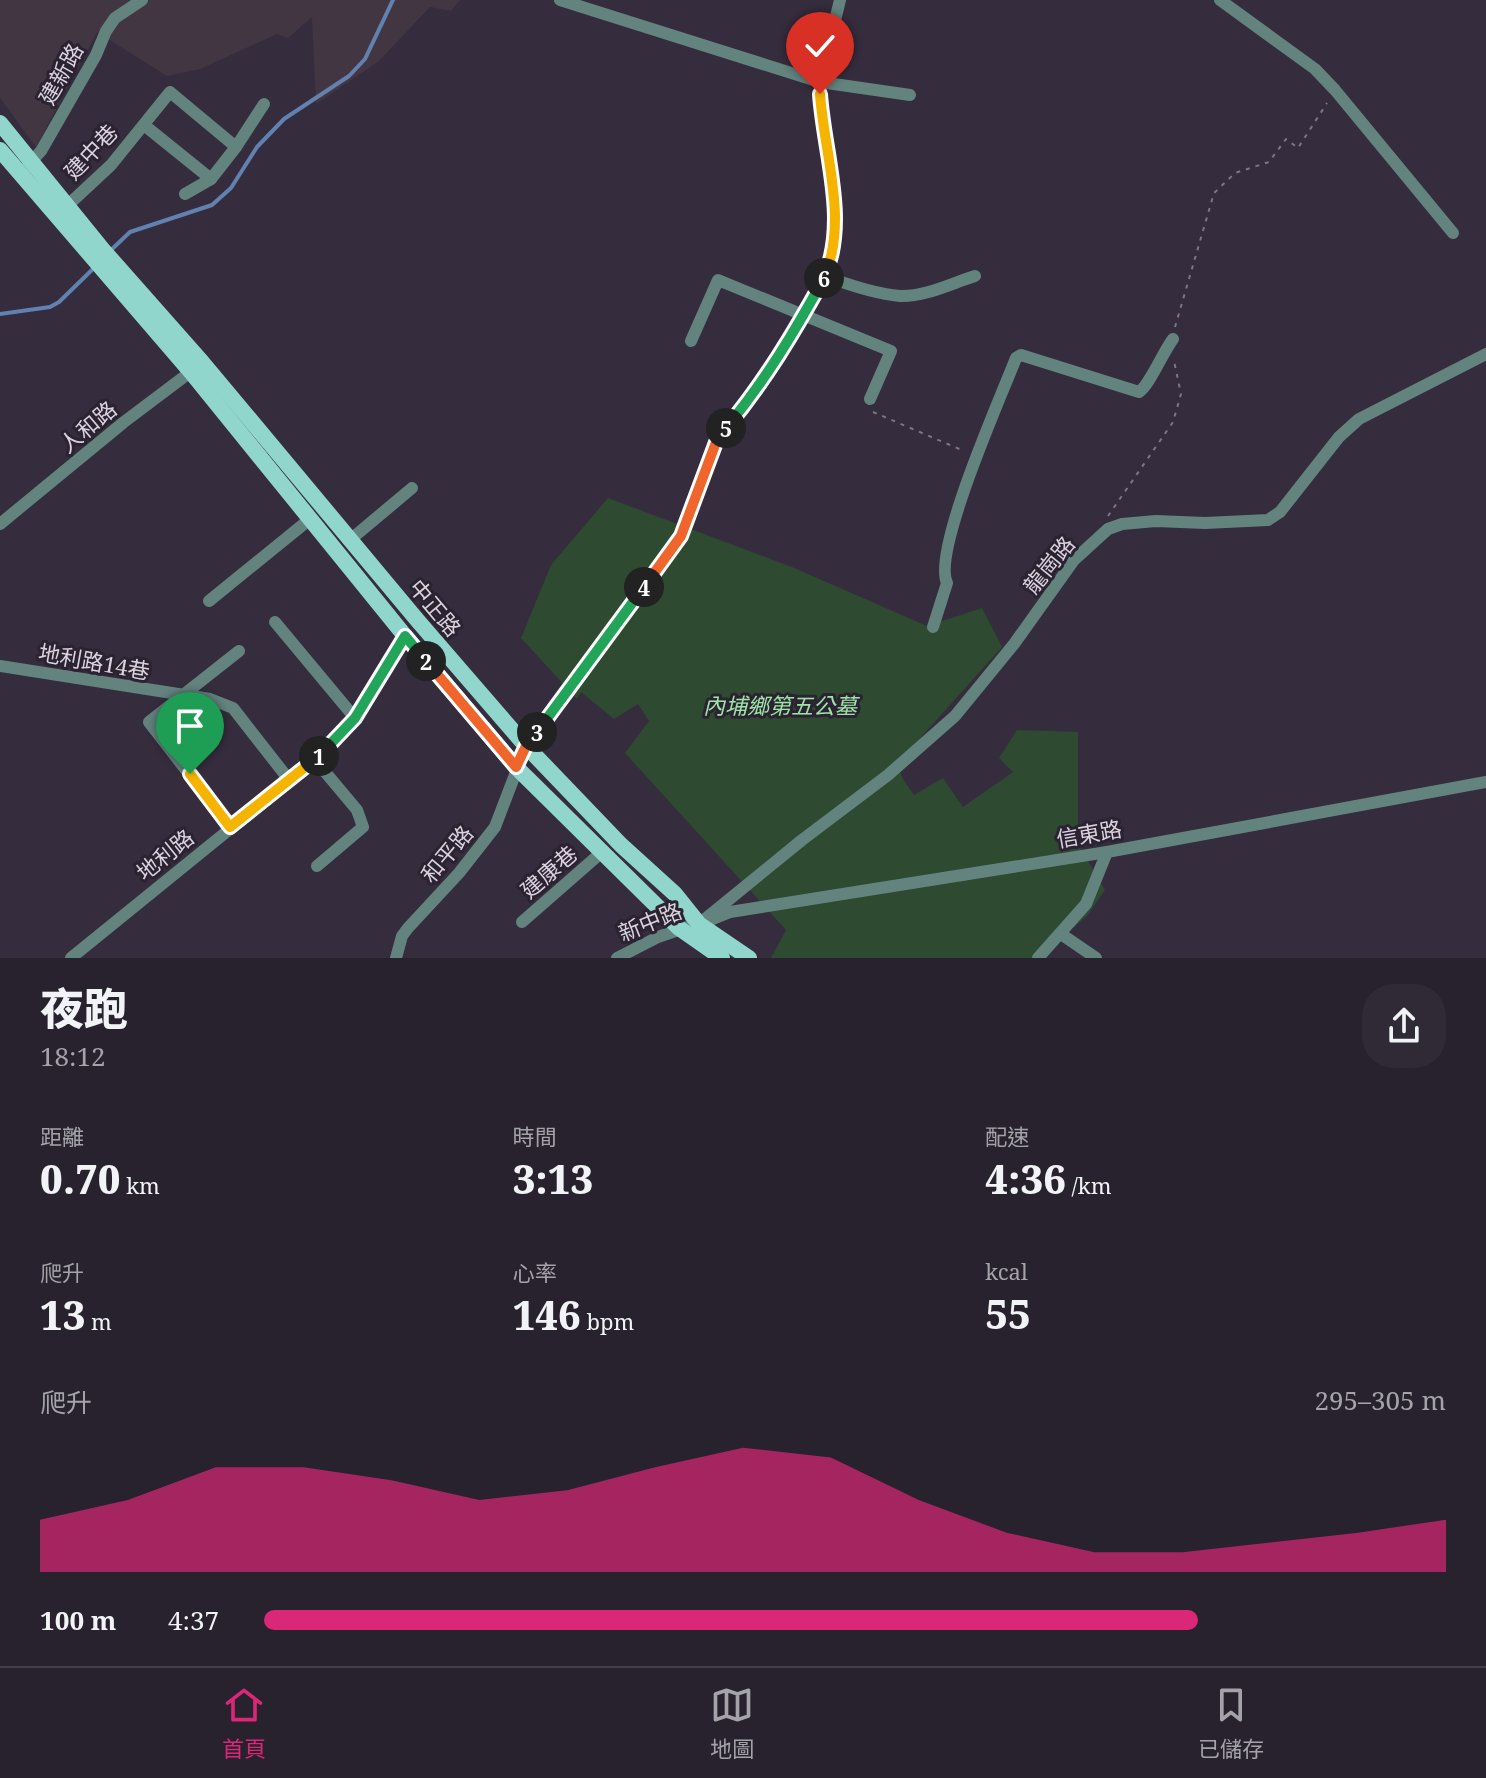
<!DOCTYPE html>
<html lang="zh-TW">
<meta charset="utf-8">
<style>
:root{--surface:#28212e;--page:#302936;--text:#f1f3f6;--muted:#a5a3aa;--line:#443e4a;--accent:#db2777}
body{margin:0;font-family:"Noto Serif","Noto Sans TC",serif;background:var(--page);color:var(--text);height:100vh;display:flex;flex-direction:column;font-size:30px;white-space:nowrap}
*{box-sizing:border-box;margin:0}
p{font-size:26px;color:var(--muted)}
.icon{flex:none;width:44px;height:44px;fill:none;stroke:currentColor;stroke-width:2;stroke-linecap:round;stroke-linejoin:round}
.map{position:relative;height:958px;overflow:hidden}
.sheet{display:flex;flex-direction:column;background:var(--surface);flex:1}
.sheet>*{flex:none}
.pin{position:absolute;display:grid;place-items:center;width:68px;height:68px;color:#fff;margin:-82px -34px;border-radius:50% 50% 50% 0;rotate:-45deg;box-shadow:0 0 8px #0007}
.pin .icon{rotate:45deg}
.km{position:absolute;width:40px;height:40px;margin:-20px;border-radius:50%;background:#222;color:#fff;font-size:22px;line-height:40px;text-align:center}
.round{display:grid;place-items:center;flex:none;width:84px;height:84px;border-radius:32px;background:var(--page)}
.summary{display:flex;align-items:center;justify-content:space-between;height:136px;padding:0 40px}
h1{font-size:44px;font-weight:800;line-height:60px}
.stats{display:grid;grid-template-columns:repeat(3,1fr);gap:12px;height:136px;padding:8px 40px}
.stats div{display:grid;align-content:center}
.stats b{font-size:40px;font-weight:800}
.stats small{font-size:22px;font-weight:400}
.stats p{font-size:22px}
.chart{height:224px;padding:16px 40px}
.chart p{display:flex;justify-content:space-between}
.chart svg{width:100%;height:144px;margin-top:8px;fill:var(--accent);opacity:.7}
ul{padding:0 40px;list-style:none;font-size:26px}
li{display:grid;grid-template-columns:128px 96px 1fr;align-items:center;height:60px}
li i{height:20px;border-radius:10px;background:var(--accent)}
.dock{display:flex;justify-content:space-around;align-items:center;height:112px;border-top:2px solid var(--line);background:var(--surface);font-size:22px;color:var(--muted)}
.dock a{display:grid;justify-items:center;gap:4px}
.dock .active{color:var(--accent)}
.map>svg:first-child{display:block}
.industrial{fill:#433643}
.green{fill:#2e4a31}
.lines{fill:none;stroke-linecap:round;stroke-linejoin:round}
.stream{stroke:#6181b1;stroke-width:4}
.path{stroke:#7d7684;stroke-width:2;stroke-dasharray:4 6;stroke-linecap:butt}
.minor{stroke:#63837f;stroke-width:12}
.major{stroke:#91d6cd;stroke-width:16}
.split-1-casing{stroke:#fff;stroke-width:16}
.split-2-casing{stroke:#fff;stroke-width:16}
.split-3-casing{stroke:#fff;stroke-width:16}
.split-4-casing{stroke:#fff;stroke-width:16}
.split-5-casing{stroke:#fff;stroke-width:16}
.split-6-casing{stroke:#fff;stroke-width:16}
.split-7-casing{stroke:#fff;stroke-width:16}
.split-1{stroke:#f5b400;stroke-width:10}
.split-2{stroke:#22a559;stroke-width:10}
.split-3{stroke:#f0652b;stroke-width:10}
.split-4{stroke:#22a559;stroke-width:10}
.split-5{stroke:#f0652b;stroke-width:10}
.split-6{stroke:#22a559;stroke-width:10}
.split-7{stroke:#f5b400;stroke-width:10}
.labels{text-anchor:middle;stroke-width:6;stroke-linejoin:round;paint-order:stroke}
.street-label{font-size:22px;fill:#d9d3de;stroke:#2b2232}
.park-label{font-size:22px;font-style:italic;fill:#9de5a6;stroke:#2b2232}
</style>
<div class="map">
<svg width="1486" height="958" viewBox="0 0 1486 958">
<rect width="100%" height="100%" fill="#352c3d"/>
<path class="industrial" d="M0 0H460L451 11 430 7 379 61 316 104 312 17 288 38 277 34 200 69 167 76 97 32 36 147 0 98Z"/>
<path class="green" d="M608 498 792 567 927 626 982 608 1002 647 897 764 903 779 914 795 943 778 963 807 1013 772 999 758 1017 730 1078 732V844L1105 890 1087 916 1059 940 1046 958H771L786 930 625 753 649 721 638 704 614 719 581 692 577 699 521 638 551 565Z"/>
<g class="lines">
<g class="stream">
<path d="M110 251 130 232 212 205 231 188 257 147 284 119 349 76 365 59 393 0"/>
<path d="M0 314 50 307 59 302 96 266"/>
</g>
<g class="path">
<path d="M1175 327 1214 193 1235 173 1269 162 1286 139 1298 148 1327 103"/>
<path d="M873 412 964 451"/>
<path d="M1108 516 1173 422 1181 394 1174 361"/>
</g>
<g class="minor">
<path d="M560 0 820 82 910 95"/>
<path d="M1220 0 1315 69 1335 90 1453 233"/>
<path d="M144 125 211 179"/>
<path d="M27 166 41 151 96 55 106 31 115 18 142 0"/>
<path d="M185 194 211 179 236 147 264 104"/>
<path d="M67 206 111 165 170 92 236 147"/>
<path d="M825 276C849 285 875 294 900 296 925 297 952 283 975 276"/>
<path d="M691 341 718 280 891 351 870 399"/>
<path d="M0 524 124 422 197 367"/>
<path d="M350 540 412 488"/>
<path d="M209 601 310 519"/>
<path d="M275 622 355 718"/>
<path d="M933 627 947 583C932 551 1001 397 1016 358L1021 355 1139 392C1149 386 1163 352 1173 339"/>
<path d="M0 666 210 699 233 708 290 781"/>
<path d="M315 760 357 810 363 827 317 866"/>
<path d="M230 827 149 722 239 651"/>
<path d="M708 921 730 912 1107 852 1486 782"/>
<path d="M522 922 602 852"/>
<path d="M699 924 802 840 888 775 955 716 1014 644 1074 560 1108 529 1122 524 1156 521 1205 523 1268 520 1280 512 1339 437 1359 419 1486 354"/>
<path d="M1061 934 1096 958"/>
<path d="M71 958 315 760 355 718 405 636"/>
<path d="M396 958 402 936 408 928 459 873 495 827 526 746 569 692 681 536 718 437 755 393 780 357 825 276 833 254 835 226 829 152 822 126 820 82 840 0"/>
<path d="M617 958 658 937 687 927"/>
<path d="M1038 958 1086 904 1107 852"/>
</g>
<g class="major">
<path d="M0 123 103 250 202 362 418 621 526 746 621 845 675 894 699 924 749 958"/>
<path d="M0 150 191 372 405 636 516 767 679 928 722 958"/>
</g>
</g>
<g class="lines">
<g class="split-1-casing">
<path id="split-1" d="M190 774 230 827 319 756"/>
</g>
<g class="split-2-casing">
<path id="split-2" d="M319 756 355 718 405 636 426 661"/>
</g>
<g class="split-3-casing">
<path id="split-3" d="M426 661 516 767 526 746 537 732"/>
</g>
<g class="split-4-casing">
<path id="split-4" d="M537 732 644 587"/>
</g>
<g class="split-5-casing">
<path id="split-5" d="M644 587 681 536 718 437 726 428"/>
</g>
<g class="split-6-casing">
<path id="split-6" d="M726 428C765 381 795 331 824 278"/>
</g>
<g class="split-7-casing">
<path id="split-7" d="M820 94C824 154 849 220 824 278"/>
</g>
<use href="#split-1" class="split-1"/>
<use href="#split-2" class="split-2"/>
<use href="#split-3" class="split-3"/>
<use href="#split-4" class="split-4"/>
<use href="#split-5" class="split-5"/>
<use href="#split-6" class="split-6"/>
<use href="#split-7" class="split-7"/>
</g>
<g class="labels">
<g class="street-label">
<text transform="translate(61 74) rotate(-61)" y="8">建新路</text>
<text transform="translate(91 152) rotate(-47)" y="8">建中巷</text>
<text transform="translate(88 427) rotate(-40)" y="8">人和路</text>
<text transform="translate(1049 565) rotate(-51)" y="8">龍崗路</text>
<text transform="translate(435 608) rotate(50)" y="8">中正路</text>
<text transform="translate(94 662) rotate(10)" y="8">地利路14巷</text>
<text transform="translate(1089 834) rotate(-10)" y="8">信東路</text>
<text transform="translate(447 854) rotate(-50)" y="8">和平路</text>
<text transform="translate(165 855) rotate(-39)" y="8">地利路</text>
<text transform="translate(549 872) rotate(-41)" y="8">建康巷</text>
<text transform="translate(650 922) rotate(-22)" y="8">新中路</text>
</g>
<g class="park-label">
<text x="780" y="714">內埔鄉第五公墓</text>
</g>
</g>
</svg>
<div class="pin" style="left:190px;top:774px;background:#1e9e55"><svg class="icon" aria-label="arrive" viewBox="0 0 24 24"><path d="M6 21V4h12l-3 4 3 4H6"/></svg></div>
<div class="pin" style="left:820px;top:94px;background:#d93025"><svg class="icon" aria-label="check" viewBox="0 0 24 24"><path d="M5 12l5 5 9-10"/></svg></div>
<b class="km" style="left:319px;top:756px">1</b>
<b class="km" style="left:426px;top:661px">2</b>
<b class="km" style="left:537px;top:732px">3</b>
<b class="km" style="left:644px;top:587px">4</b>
<b class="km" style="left:726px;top:428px">5</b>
<b class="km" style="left:824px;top:278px">6</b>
</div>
<section class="sheet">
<div class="summary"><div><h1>夜跑</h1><p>18:12</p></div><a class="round"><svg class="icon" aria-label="share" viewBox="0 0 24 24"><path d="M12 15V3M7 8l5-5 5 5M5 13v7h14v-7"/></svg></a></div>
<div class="stats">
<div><p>距離</p><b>0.70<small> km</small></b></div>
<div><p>時間</p><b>3:13</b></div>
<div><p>配速</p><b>4:36<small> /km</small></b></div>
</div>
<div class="stats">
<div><p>爬升</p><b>13<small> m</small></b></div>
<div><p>心率</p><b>146<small> bpm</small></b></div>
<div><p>kcal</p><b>55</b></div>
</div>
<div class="chart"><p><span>爬升</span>295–305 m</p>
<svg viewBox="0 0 160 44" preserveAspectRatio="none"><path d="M0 44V28L10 22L20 12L30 12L40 16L50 22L60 19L70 12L80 6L90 9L100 22L110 32L120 38L130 38L140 35L150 32L160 28V44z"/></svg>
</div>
<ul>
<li><b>100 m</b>4:37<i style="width:79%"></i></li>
</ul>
</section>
<nav class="dock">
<a class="active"><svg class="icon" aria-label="home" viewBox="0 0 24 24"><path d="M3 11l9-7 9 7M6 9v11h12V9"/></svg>首頁</a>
<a><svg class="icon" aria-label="map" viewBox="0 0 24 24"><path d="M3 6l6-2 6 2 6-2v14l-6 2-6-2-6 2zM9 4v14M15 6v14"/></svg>地圖</a>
<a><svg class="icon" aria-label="saved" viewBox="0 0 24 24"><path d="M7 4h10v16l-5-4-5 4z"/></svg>已儲存</a>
</nav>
